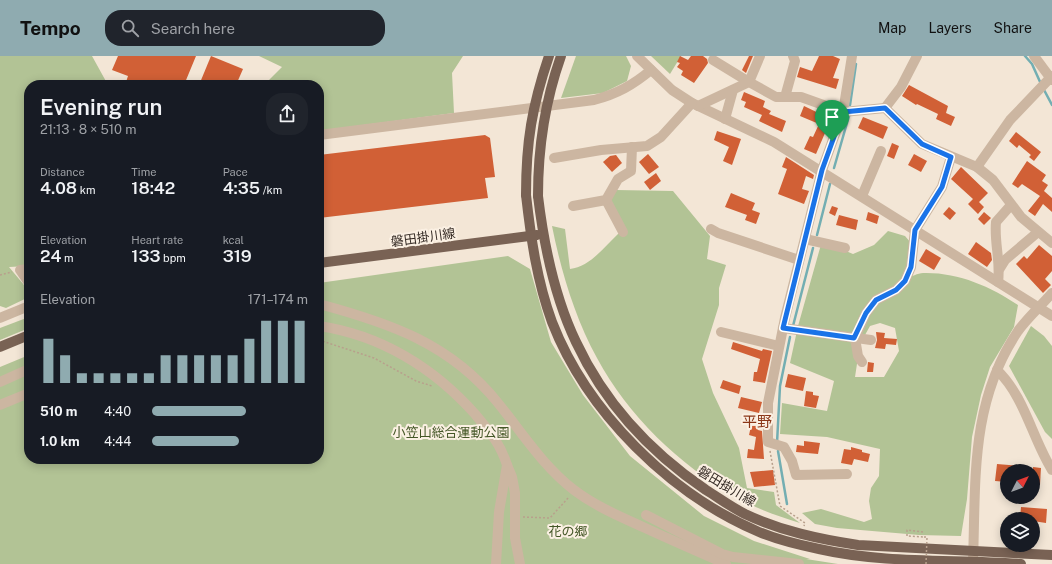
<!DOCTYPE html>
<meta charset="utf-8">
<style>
:root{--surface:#171b24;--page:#20242c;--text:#f1f3f6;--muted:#9ea1a6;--accent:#8fabb0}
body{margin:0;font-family:"Public Sans","Noto Sans JP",sans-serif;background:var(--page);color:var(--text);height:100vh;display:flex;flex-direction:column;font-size:15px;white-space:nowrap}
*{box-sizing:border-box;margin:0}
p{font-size:13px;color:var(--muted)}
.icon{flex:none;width:22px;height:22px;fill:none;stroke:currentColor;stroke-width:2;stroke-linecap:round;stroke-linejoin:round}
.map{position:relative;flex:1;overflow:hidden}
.side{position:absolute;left:24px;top:24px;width:300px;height:384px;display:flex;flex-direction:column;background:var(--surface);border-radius:16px;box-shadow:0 2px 10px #0003}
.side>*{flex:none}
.needle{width:26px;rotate:48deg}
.buttons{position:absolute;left:1000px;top:408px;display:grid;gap:8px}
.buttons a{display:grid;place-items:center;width:40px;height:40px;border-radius:50%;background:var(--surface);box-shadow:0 2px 10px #0003;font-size:20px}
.pin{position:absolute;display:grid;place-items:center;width:34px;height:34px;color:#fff;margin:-41px -17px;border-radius:50% 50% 50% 0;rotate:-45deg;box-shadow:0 0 4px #0007}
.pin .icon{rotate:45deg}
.round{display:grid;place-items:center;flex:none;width:42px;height:42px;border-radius:16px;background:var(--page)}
.headline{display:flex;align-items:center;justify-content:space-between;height:68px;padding:0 16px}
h1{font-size:22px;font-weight:600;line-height:30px}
.metrics{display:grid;grid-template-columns:repeat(3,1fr);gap:6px;height:68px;padding:4px 16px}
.metrics div{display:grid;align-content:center}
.metrics b{font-size:17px;font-weight:600}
.metrics small{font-size:11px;font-weight:400}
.metrics p{font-size:11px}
.chart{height:112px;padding:8px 16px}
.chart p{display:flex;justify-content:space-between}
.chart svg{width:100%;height:72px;margin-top:4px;stroke:var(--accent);stroke-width:6}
ul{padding:0 16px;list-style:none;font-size:13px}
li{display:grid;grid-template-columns:64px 48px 1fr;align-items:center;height:30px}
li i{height:10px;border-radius:5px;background:var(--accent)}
header{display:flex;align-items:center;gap:24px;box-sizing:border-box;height:56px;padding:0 20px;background:var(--accent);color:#111}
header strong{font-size:19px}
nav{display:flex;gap:22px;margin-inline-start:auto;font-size:14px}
.search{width:280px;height:36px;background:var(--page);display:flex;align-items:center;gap:10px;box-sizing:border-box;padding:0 14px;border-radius:16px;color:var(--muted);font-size:15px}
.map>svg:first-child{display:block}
.green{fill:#b2c395;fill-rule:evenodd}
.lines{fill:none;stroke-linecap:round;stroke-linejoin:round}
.stream{stroke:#73aeb2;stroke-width:2.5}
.building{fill:#d16036}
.path{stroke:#b8a08c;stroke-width:1.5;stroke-dasharray:2 2;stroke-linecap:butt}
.minor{stroke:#ccb6a1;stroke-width:10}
.major{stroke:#796254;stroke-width:10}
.path-bridge{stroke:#b8a08c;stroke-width:1.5;stroke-dasharray:2 2;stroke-linecap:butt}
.major-bridge{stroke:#796254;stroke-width:10}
.route-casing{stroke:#fff;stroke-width:8}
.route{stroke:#1a73e8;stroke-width:5}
.labels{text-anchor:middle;stroke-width:4;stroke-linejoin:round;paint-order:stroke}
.street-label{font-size:13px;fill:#352b25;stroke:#fbf0e3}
.park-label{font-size:13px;fill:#435626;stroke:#fbf0e3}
.quarter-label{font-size:15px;fill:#8b3617;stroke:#fbf0e3}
</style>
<header>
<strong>Tempo</strong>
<div class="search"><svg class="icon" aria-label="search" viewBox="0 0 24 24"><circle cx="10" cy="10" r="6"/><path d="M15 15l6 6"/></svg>Search here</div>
<nav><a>Map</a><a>Layers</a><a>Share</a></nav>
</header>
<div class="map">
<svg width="1052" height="508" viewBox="0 0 1052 508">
<rect width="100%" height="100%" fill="#f3e6d6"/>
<g class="green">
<path d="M0 0H92L108 29H29V210L9 211 29 235V241L6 252 0 250Z"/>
<path d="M259 0H463L452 17 454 57 319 75V29H264L282 11Z"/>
<path d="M576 0H626L631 10 627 25 603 37 561 42Z"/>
<path d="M651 0H681L670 18Z"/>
<path d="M616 134 673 135 710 180 707 203 726 209 719 232V249L702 303 713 337 739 392 747 432 774 436 776 449 800 467C778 460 755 452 735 441 679 408 628 360 597 302 575 262 561 215 552 170L565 173 570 213C590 211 605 190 619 177L600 142Z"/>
<path d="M888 175 905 180 911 187 906 222C911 221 918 217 923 217 957 216 990 230 1018 249L1014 271 990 311 981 339 972 381 967 443 961 480 919 479 837 472 815 468 802 457 821 453 864 466 872 463 869 445 871 432 879 420 880 393 827 381 780 378 782 347 827 355 834 325 790 307 798 270 822 185 853 198 874 189ZM880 267 895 272 899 295 884 321H855L860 288 870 270Z"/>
<path d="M508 200 530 213 551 286 583 339 630 400 704 460 754 485 810 503H806L838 508H0V311L29 299V403H319V227Z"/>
<path d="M29 261V272L0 284V272Z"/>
<path d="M1031 270 1044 280 1052 290V383L1045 376 1009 310Z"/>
</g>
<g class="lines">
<g class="stream">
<path d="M1025 0 1032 8 1041 28"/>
<path d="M1043 32 1052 49"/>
<path d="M850 49 856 8"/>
<path d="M834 112 849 60"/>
<path d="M817 179 830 128"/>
<path d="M793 270 813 192"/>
<path d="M777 387 780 330 790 281"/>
<path d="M778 395 787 448"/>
</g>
</g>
<g class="building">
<path d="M118 0H196L184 29H125L128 20 112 14Z"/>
<path d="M211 0 243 13 236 29H199Z"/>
<path d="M680 0 688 4 691 0H703L707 3 708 7 694 27 681 19 683 15 677 11 680 7 677 6Z"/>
<path d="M749 0H753L746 17 742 14Z"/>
<path d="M819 0H833L840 3 833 22 839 23 836 33 797 21 800 11 812 15Z"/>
<path d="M909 29 948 50 946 57 955 61 951 70 936 63 938 58 917 48 916 49 902 40Z"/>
<path d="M744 36 765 45 763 51 771 55 769 58 786 65 782 76 759 65 762 59 744 51 746 46 741 44Z"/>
<path d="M804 50 831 63 816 98 804 93 810 80 813 81 819 68 800 60Z"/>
<path d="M863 61 888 71 883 83 858 72Z"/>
<path d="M717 75 741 83 732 109 723 105 729 91 714 84Z"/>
<path d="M1016 76 1041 96 1034 105 1029 101 1031 99 1019 89 1017 92 1009 85Z"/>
<path d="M485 79 490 82 495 121 485 122 488 142 319 162V99Z"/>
<path d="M892 87 899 90 894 103 887 100Z"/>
<path d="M648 98 659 111 649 118 639 106Z"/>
<path d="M914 98 927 105 921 116 908 109Z"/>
<path d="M616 99 622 107 612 116 603 106 610 100Z"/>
<path d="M786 101 814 119 813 123 806 120 802 133 809 135 804 148 778 138 787 113 782 111Z"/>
<path d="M1027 105 1046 119 1042 125 1048 129 1044 135 1052 142V156L1043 148 1035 160 1028 155 1040 140 1022 128 1018 132 1012 128Z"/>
<path d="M961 111 988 137 979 146 984 151 978 158 968 148 973 143 951 123Z"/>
<path d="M656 117 661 125 650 134 644 126Z"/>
<path d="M731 137 755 147 752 154 760 157 756 168 745 164 747 159 725 151Z"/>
<path d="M832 150 838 152 835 160 829 157Z"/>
<path d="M949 151 956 157 950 164 943 158Z"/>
<path d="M868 156 879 160 877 168 866 164Z"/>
<path d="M984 156 991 162 984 169 978 163Z"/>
<path d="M839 159 858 164 856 174 836 169Z"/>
<path d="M976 186 991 197 992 204 987 211 968 198Z"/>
<path d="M1039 189 1052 200V215L1045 223 1051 229 1043 237 1016 208 1024 200 1027 203Z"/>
<path d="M926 193 941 202 934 214 919 205Z"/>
<path d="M876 276 885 277 884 282 897 283 896 289 886 288 885 293 875 292 877 284Z"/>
<path d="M733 286 762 295 763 293 772 295 765 327 753 325 754 316H757L760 303 731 293Z"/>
<path d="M868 306 874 307 873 316H867Z"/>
<path d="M788 318 806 322 803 335 785 331Z"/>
<path d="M723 324 741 330 739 338 720 332Z"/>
<path d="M806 335 813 336V339L819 340 816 352 804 350Z"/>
<path d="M741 341 762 346 759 357 738 352Z"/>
<path d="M751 370H758V374L762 375 764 403 747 402 748 393 754 394 756 381 749 379Z"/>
<path d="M804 385 820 387 818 398 796 396 797 389 804 390Z"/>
<path d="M851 391 862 394V396L870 398 868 406 854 403 852 409 841 407 844 393 851 394Z"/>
<path d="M997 408 1020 410 1019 415H1007V426L995 425Z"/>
<path d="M1033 411 1041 412 1040 429H1033Z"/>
<path d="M773 414 775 429 754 431 750 416Z"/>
<path d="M1021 451 1047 453 1046 467 1033 465V463H1020Z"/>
</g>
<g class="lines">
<g class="path">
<path d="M0 219 12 216"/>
<path d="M319 284 374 302 416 325 432 330"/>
<path d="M770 395 780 450 805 467 804 470"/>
<path d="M523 461 550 462 568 442"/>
<path d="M923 476 907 474V480L924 481"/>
</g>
<g class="minor">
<path d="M637 0 672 34 692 47 774 86 1052 260"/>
<path d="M1034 0 1052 24"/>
<path d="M713 4 749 26 760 0"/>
<path d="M785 41 795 5 793 0"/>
<path d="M698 50 749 26 776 41H801L843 56 885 52 922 88 977 111 993 124 1021 161 1052 187"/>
<path d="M885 52 901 31 917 0"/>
<path d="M725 63 733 34"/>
<path d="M319 79 594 44C617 38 633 29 651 14"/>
<path d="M554 102 601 94 647 90 661 81 692 47"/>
<path d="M977 111 1010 64 1052 20"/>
<path d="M862 140 881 95"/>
<path d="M606 144 623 176"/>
<path d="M573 150 606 144 618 123 631 115 632 91"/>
<path d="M711 173 718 177 799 204"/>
<path d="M805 183 845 192"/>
<path d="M1000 212 1005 204 1038 176"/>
<path d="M29 213 20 214 29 227"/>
<path d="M998 226C1001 206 994 187 996 166L1011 149"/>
<path d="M319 248C390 267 451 288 498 347 523 378 543 410 574 434 595 450 619 460 643 471 671 484 699 496 726 508"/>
<path d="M0 262 29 250"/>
<path d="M319 270C381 279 434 312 475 358 490 376 500 387 507 409"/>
<path d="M783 272 871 284"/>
<path d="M721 276 779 290"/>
<path d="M862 306 858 300 855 282 866 257 876 244 896 234 905 225 911 211 915 174 942 131 951 101"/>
<path d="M997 314C1025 341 1032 382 1052 414"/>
<path d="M0 326 29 313"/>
<path d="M0 349 29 337"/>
<path d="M847 418 796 419 792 405 784 391 768 386V347L785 262 822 114 843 56 852 0"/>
<path d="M646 459 722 498 733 501 799 508"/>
<path d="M973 505C976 423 970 346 1018 275 1028 261 1041 250 1052 237"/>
<path d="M496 508 499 456 507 409 512 421 515 437V482L520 508"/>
</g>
<g class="major">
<path d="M526 139C531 183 537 225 552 266 587 356 670 438 759 476 778 484 799 489 819 493 885 508 955 503 1021 508"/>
<path d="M538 140C544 190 554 240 576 286 605 348 650 396 706 434 719 442 731 451 745 458 781 475 819 483 858 489L1052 499"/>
<path d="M319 207 537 179"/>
<path d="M0 291 29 279"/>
</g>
<path class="path-bridge" d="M924 481H927L926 508"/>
<g class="major-bridge">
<path d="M526 139C526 86 532 50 549 0"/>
<path d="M538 140C538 92 545 45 561 0"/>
</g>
</g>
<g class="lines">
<g class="route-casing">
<path id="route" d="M885 52 922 88 951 101 942 131 915 174 911 211 905 225 896 234 876 244 866 257 854 282 783 272 822 114 843 56Z"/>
</g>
<use href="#route" class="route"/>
</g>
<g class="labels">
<g class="street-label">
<text transform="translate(423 181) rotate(-8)" y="5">磐田掛川線</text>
<text transform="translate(727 430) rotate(31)" y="5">磐田掛川線</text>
</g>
<g class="park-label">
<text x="451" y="381">小笠山総合運動公園</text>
<text x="568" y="480">花の郷</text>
</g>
<g class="quarter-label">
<text x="757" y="371">平野</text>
</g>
</g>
</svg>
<div class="buttons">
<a><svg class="needle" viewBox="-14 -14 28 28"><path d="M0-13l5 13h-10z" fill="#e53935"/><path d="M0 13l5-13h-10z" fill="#9ea1a6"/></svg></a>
<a><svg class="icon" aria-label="layers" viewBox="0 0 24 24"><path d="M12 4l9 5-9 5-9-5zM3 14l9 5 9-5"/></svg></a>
</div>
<div class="pin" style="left:832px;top:85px;background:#1e9e55"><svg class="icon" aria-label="arrive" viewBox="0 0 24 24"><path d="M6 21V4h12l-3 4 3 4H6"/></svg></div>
<section class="side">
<div class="headline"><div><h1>Evening run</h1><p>21:13 · 8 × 510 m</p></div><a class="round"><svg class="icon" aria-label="share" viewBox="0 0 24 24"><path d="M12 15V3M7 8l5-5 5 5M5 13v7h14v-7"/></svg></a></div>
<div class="metrics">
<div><p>Distance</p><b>4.08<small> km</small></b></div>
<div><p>Time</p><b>18:42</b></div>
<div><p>Pace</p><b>4:35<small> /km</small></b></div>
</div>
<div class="metrics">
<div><p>Elevation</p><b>24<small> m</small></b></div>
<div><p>Heart rate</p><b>133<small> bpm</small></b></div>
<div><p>kcal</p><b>319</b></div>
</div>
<div class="chart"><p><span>Elevation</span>171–174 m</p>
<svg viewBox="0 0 160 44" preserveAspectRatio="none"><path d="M5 44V17M15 44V27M25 44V38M35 44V38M45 44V38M55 44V38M65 44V38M75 44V27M85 44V27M95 44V27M105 44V27M115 44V27M125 44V17M135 44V6M145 44V6M155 44V6"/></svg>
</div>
<ul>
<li><b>510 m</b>4:40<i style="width:60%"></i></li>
<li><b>1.0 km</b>4:44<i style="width:56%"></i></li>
</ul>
</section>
</div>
